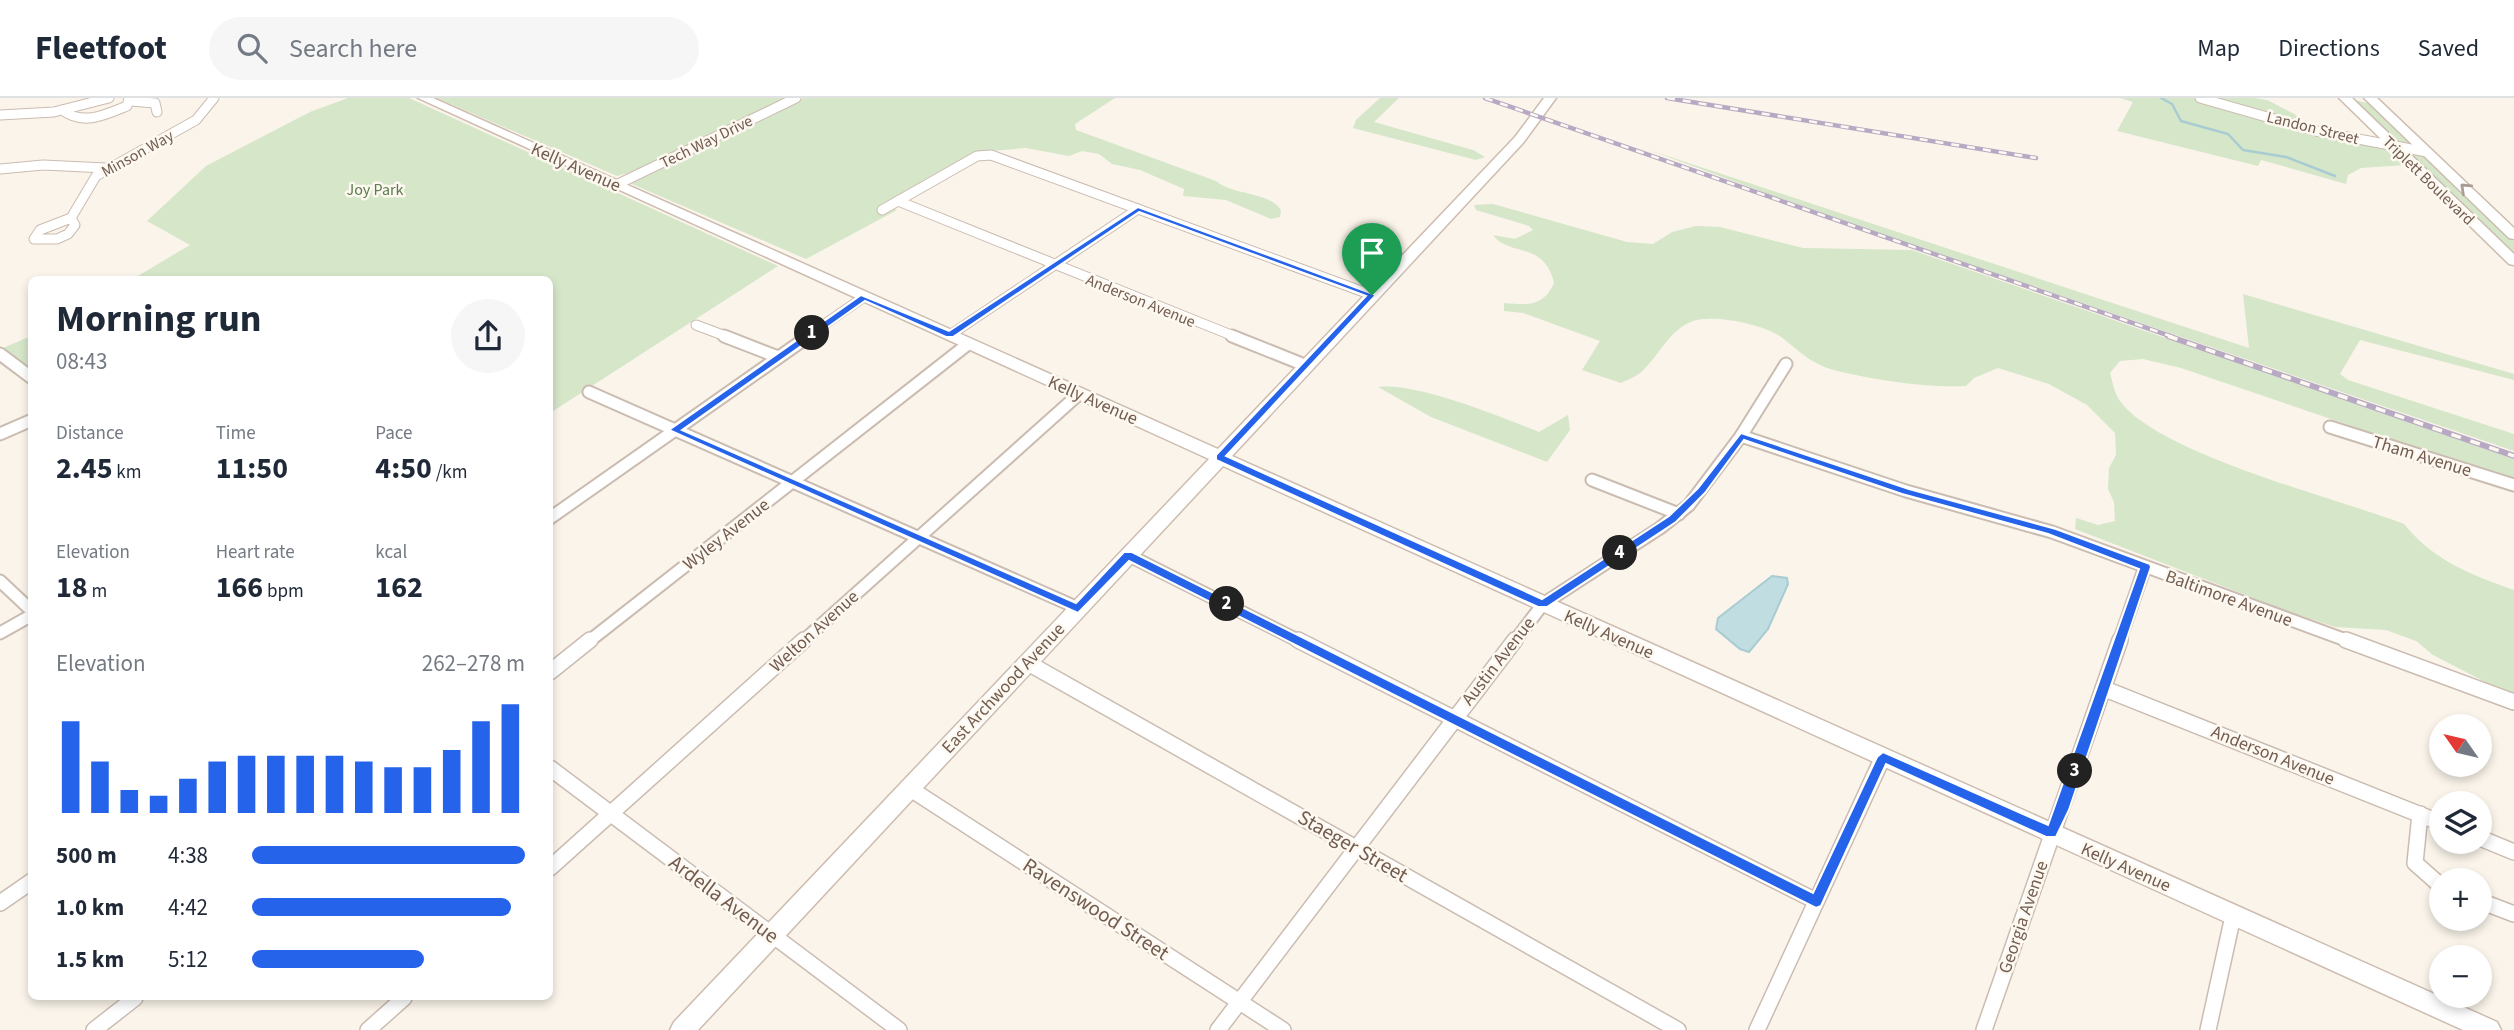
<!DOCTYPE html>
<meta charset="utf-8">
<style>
:root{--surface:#fff;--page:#f6f6f7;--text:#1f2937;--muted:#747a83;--line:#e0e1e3;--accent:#2563eb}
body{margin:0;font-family:"Source Sans 3",sans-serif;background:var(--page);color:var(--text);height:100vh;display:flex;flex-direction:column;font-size:26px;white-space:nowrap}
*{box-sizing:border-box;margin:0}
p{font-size:23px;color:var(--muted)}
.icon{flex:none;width:38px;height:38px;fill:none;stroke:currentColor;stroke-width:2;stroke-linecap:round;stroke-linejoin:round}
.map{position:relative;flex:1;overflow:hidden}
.panel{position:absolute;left:28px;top:178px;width:525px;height:724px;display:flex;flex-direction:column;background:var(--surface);border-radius:10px;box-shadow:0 4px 10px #0003}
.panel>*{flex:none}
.needle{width:46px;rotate:304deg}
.controls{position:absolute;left:2429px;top:616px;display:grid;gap:14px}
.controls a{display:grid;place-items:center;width:63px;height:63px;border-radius:50%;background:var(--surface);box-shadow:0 4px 10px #0003;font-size:35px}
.pin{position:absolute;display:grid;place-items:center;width:60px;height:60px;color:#fff;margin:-72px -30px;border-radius:50% 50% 50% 0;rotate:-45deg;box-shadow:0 0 7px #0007}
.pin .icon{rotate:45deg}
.km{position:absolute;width:35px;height:35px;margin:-18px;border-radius:50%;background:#222;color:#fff;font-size:19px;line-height:35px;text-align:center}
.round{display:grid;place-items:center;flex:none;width:74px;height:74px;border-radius:37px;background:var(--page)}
.overview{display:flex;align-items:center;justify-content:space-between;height:119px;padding:0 28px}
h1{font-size:38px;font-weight:700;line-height:52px}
.metrics{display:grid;grid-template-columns:repeat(3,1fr);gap:10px;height:119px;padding:7px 28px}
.metrics div{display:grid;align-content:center}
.metrics b{font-size:30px;font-weight:700}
.metrics small{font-size:19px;font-weight:400}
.metrics p{font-size:19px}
.chart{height:196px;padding:14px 28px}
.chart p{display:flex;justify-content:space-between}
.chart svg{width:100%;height:126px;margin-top:7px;stroke:var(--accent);stroke-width:6}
ul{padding:0 28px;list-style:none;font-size:23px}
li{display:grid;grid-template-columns:112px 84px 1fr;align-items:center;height:52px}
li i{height:18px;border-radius:9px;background:var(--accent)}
header{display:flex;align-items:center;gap:42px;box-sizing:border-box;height:98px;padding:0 35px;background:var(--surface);border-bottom:2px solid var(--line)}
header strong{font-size:33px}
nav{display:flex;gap:38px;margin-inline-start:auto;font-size:24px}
.search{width:490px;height:63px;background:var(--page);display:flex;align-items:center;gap:18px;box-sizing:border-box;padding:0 24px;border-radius:38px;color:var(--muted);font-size:26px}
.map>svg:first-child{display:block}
.green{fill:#d5e6c9}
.water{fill:#c0dde2;stroke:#a8ccd2;stroke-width:2}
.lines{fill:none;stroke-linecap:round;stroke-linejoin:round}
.stream{stroke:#a8ccd2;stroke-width:2.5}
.street-far2-casing{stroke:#cbbcb1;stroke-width:11}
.street-far1-casing{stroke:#cbbcb1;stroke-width:15}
.street-casing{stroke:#cbbcb1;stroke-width:18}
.secondary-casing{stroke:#cdbcaf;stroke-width:3}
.street-far2{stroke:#fff;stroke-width:9}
.street-far1{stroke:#fff;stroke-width:11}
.street{stroke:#fff;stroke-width:15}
.secondary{fill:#fff;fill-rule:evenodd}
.rail-far1-casing{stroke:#b7a9c3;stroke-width:4.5}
.rail-casing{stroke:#b7a9c3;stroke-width:6}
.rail-far1{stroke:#fdf8f0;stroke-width:2.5;stroke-dasharray:8;stroke-linecap:butt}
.rail{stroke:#fdf8f0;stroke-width:3.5;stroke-dasharray:10;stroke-linecap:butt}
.oneway{stroke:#aa9d96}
.route{fill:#2563eb;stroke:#fff;stroke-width:2;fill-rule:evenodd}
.labels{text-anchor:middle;stroke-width:5;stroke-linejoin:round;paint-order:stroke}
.far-street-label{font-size:16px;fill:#725c50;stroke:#fdf8f0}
.far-park-label{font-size:16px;fill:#5b7b4d;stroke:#fdf8f0}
.street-label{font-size:18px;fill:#725c50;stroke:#fdf8f0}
.near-street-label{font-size:21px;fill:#725c50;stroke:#fdf8f0}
</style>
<header>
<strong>Fleetfoot</strong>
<div class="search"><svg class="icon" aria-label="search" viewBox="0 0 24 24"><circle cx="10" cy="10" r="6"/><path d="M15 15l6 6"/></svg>Search here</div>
<nav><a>Map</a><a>Directions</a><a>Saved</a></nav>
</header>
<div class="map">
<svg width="2514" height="932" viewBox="0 0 2514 932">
<rect width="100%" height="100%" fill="#faf4ea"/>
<g class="green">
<path d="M348 0H409L778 168 550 315V182H131L190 147 147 123 206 68 310 14Z"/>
<path d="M437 0H786L632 74 617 78Z"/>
<path d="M804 0H1115L1075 26 1076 32 1216 83C1234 98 1268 93 1281 112L1280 119 1271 121 1226 102 1183 98 1184 91 1140 72 1112 66 1099 56 1082 53 1069 58 1026 50 980 54 885 107 897 112 806 161 632 86 634 82Z"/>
<path d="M1380 0H1399L1374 24 1473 52 1485 59 1476 62 1353 30 1356 22Z"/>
<path d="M2120 0H2255L2267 2 2296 17 2302 26 2389 51 2406 67 2361 70 2348 77 2346 86 2261 62 2258 68 2117 33 2133 4Z"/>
<path d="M2354 2 2368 5 2411 47 2398 46Z"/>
<path d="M1649 52 2249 250 2243 196 2514 276V282L2360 242 2340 276 2348 282 2514 336V353L1834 120Z"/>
<path d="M2408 54 2422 56 2514 144V158Z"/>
<path d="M1493 106 1627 144 1653 146 1672 134 1696 128 1720 129 1803 150 1912 152 2514 361V383L2181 270 2143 261 2120 263 2110 275C2112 281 2113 289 2116 296 2141 352 2343 402 2404 426 2433 462 2471 477 2514 492V595L2497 590 2433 557 2416 543 2386 532 2335 529 2287 513 2075 431 2076 420 2098 427 2115 423 2114 404 2108 391 2109 370 2116 357 2115 335 2087 307 2049 286 1998 270 1974 280 1966 288C1926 290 1873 282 1834 272 1809 265 1800 253 1781 239 1764 226 1713 216 1693 223 1668 232 1659 259 1640 275 1635 279 1627 282 1621 285L1582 272 1600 243 1523 215 1504 213V205C1528 207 1543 209 1554 185 1545 143 1509 159 1493 137L1515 141 1533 132 1529 128 1476 112 1474 107Z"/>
<path d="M31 238V272L3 250Z"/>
<path d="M1378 289C1417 284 1501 319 1539 334L1568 317 1570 332 1547 364 1431 319Z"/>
</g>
<path class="water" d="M1772 478 1787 480 1788 486 1768 531 1749 554 1740 551 1716 531 1718 520Z"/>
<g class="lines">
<path class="stream" d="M2161 0 2172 6 2181 23 2228 36 2243 52 2286 59 2335 78"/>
<g class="street-far2-casing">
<g id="street-far2">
<path d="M2200 0 2316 33 2427 54"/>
<path d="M130 3 155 5 157 14"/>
<path d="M62 12C83 28 105 17 127 8L129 0"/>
<path d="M0 17 54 14 109 0"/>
<path d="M0 71 43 67 106 70"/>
<path d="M616 87 796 0"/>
<path d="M898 103 1236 239"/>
<path d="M882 112 977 58 991 57 1372 197"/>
<path d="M71 120 75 127 68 136 57 141H34L40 132Z"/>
<path d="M71 120 96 78 196 22 214 0"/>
<path d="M696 227 728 239"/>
<path d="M950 237 1138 111"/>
<path d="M806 239 864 199"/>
</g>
</g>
<g class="street-far1-casing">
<g id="street-far1">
<path d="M724 238 778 259"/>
<path d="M1232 238 1307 268"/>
<path d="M0 256 32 280"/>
<path d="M589 294 1078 510"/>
<path d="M2330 329 2514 387"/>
<path d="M0 336 32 322"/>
<path d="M1741 338 1906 393 2052 434 2351 544"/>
<path d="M1592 382 1679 416"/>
<path d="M550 420 809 238"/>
<path d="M1128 457 1301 544"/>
<path d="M0 483 32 513"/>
<path d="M0 535 32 517"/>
<path d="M588 544 968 246"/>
<path d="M802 544 1079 296"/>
<path d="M1514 544 1543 506 1660 430 1689 407 1741 338 1786 266"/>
<path d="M2119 544 2145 469"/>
</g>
</g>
<g class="street-casing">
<g id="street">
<path d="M1298 542 1816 803"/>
<path d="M2346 542 2514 604"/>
<path d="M1028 565 1678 932"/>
<path d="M550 574 590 542"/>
<path d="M2105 591 2441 725"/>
<path d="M550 670 899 932"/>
<path d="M909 690 1283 932"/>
<path d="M2420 716 2415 765 2441 788"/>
<path d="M2480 740 2514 754"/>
<path d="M550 770 804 542"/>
<path d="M2480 803 2514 816"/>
<path d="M0 805 32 783"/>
<path d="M94 932 135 900"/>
<path d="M368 932 404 900"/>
<path d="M1218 932 1515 542"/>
<path d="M1757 932 1883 659"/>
<path d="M1984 932 2120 542"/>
<path d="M2208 932 2233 818"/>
</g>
</g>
<g class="secondary-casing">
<g id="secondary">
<path d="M418 0H433L1218 351 1515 39 1544 0H1556L1523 45 1232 358 2497 924 2501 932H2463L1223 368 698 932H670L674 924 1209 361Z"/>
<path d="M2339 0H2352L2514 156V167L2509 166Z"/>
<path d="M2364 0H2377L2514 130V141L2509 140Z"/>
</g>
</g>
<use href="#street-far2" class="street-far2"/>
<use href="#street-far1" class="street-far1"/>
<use href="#street" class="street"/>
<use href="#secondary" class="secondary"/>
<g class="rail-far1-casing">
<g id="rail-far1">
<path d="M1485 0 2173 239"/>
<path d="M1667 0 2036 60"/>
</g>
</g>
<g class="rail-casing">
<path id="rail" d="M2168 238 2514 358"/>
</g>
<use href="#rail-far1" class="rail-far1"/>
<use href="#rail" class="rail"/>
</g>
<defs><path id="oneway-chevron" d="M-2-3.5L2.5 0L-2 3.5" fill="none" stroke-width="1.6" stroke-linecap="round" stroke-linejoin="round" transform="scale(1.75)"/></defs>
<use class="oneway" href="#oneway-chevron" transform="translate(2465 90) rotate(-137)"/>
<path class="route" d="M1138 109 1376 197 1226 358 1542 501 1669 418 1698 390 1741 335 1909 391 2056 431 2150 466 2151 469 2069 712 2056 739H2046L1886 666 1821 808 1816 810 1129 463 1078 515 669 332 861 197 949 233ZM1139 114 1366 198 1216 357V362L1538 509H1547L1676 424 1705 395 1744 342 1902 396 2048 436 2139 471 2048 727 1883 654 1877 659 1813 795 1132 454H1124L1076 505 682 332 865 203 946 239H953Z"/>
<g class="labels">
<g class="far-street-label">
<text transform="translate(2313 29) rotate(14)" y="6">Landon Street</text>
<text transform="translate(706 43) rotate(-26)" y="6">Tech Way Drive</text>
<text transform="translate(137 55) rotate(-29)" y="6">Minson Way</text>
<text transform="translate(2429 82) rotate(44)" y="6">Triplett Boulevard</text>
<text transform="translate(1141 202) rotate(22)" y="6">Anderson Avenue</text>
</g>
<g class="far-park-label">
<text x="375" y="97">Joy Park</text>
</g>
<g class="street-label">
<text transform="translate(576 69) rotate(24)" y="6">Kelly Avenue</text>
<text transform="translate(1093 302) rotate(24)" y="6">Kelly Avenue</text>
<text transform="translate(2422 358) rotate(17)" y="6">Tham Avenue</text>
<text transform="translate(726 436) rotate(-38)" y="6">Wyley Avenue</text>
<text transform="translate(2229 500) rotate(20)" y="6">Baltimore Avenue</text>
<text transform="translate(814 533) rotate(-42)" y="6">Welton Avenue</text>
<text transform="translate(1609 536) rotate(24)" y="6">Kelly Avenue</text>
<text transform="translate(1498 563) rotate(-52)" y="6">Austin Avenue</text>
<text transform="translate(1003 590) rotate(-47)" y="6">East Archwood Avenue</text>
<text transform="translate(2273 657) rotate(22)" y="6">Anderson Avenue</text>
<text transform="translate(2126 769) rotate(24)" y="6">Kelly Avenue</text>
<text transform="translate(2023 819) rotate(-71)" y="6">Georgia Avenue</text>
</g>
<g class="near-street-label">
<text transform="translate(1353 748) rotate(30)" y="7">Staeger Street</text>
<text transform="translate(724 801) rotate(37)" y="7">Ardella Avenue</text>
<text transform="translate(1096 811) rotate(33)" y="7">Ravenswood Street</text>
</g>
</g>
</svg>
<div class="controls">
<a><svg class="needle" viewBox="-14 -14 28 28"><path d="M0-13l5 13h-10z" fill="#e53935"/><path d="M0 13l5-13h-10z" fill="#747a83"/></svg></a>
<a><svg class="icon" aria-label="layers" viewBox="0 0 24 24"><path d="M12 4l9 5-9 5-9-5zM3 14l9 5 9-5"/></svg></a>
<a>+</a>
<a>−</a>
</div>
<div class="pin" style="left:1372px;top:197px;background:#1e9e55"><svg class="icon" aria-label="arrive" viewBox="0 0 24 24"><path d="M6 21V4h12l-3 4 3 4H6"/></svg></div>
<b class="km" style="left:812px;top:235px">1</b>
<b class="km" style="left:1227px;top:506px">2</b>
<b class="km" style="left:2075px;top:673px">3</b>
<b class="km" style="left:1620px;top:455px">4</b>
<section class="panel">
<div class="overview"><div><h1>Morning run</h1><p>08:43</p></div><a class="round"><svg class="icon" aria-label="share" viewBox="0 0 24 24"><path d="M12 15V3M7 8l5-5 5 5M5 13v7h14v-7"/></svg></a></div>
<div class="metrics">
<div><p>Distance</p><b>2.45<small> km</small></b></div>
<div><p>Time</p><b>11:50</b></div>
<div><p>Pace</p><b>4:50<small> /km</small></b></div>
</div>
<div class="metrics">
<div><p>Elevation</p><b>18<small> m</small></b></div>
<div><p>Heart rate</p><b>166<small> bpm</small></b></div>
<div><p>kcal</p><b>162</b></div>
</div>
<div class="chart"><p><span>Elevation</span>262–278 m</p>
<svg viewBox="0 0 160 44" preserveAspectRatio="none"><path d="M5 44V12M15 44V26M25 44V36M35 44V38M45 44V32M55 44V26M65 44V24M75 44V24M85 44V24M95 44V24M105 44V26M115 44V28M125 44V28M135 44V22M145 44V12M155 44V6"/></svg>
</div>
<ul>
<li><b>500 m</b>4:38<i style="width:100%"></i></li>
<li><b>1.0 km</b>4:42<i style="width:95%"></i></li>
<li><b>1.5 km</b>5:12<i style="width:63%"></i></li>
</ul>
</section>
</div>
